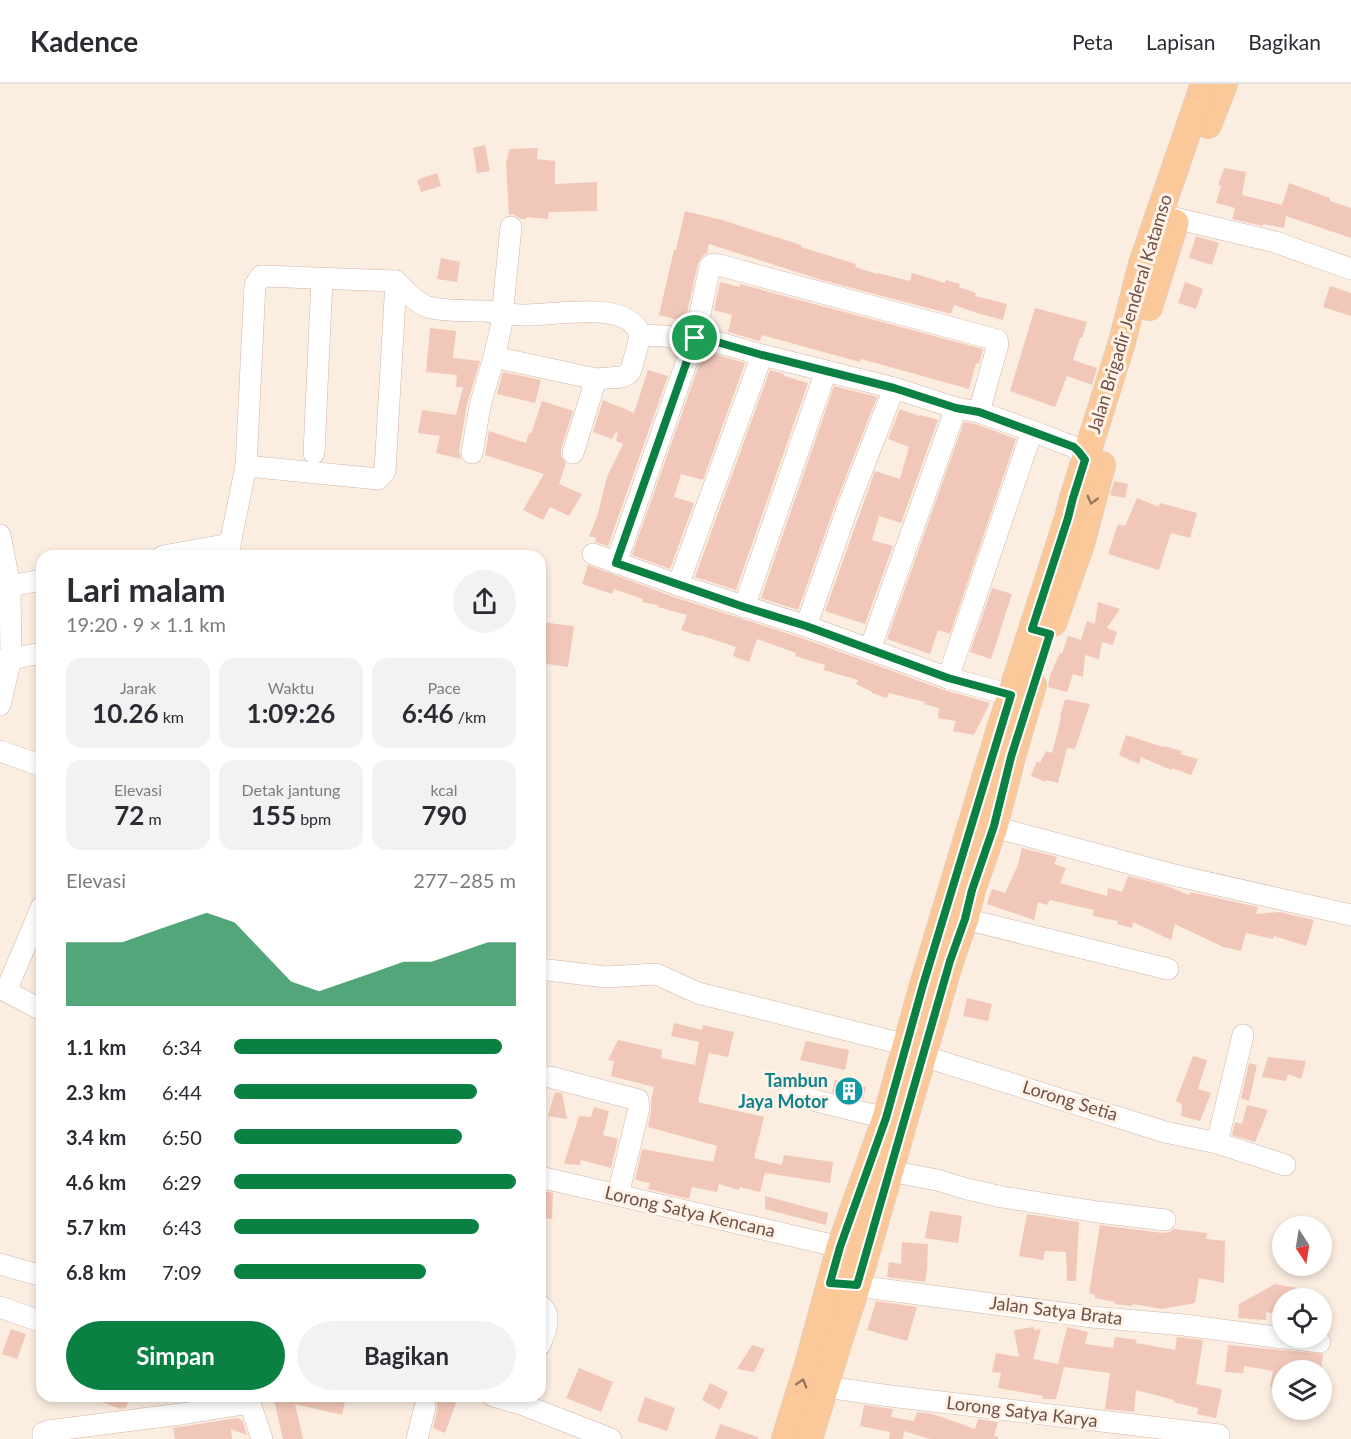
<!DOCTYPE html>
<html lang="id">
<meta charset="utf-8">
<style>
:root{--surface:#fff;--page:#f2f2f3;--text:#2b2b33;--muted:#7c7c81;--line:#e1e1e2;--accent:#0b8043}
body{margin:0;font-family:Lato,sans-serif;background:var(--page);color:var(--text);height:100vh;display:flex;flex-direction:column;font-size:22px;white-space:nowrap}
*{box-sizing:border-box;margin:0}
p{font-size:20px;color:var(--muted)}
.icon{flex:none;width:33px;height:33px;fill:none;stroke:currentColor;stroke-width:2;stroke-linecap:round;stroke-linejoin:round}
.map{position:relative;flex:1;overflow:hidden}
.side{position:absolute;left:36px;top:466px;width:510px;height:852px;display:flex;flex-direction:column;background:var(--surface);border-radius:18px;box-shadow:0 3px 9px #0003}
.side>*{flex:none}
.needle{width:39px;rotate:168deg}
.fabs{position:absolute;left:1272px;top:1132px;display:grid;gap:12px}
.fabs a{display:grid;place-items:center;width:60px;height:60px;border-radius:50%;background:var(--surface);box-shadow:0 3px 9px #0003;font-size:30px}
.pin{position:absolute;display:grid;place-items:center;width:51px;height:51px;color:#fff;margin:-26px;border:3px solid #fff;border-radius:50%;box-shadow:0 2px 6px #0007}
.round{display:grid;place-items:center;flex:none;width:63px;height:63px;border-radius:32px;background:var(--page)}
.head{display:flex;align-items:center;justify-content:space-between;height:102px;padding:0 30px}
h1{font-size:33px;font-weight:700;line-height:45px}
.metrics{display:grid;grid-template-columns:repeat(3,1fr);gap:9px;height:102px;padding:6px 30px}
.metrics div{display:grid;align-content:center;border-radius:15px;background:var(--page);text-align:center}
.metrics b{font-size:26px;font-weight:700}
.metrics small{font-size:16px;font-weight:400}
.metrics p{font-size:16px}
.chart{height:168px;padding:12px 30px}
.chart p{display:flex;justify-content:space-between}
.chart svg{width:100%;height:108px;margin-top:6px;fill:var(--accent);opacity:.7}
.button{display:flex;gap:12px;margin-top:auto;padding:12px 30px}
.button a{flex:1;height:69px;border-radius:36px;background:var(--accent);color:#fff;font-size:24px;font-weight:700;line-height:69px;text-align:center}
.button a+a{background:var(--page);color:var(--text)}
ul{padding:0 30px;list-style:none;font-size:20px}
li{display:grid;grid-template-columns:96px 72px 1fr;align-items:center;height:45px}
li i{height:15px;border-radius:8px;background:var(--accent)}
header{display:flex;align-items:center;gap:36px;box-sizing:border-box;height:84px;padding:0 30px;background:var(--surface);border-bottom:2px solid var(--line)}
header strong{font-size:28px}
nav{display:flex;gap:33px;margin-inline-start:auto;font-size:21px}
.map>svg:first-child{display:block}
.building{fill:#f1c7b9}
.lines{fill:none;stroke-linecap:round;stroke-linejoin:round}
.minor-casing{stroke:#cfb5ab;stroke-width:22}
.major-casing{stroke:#d8cecc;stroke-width:28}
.minor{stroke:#fff;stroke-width:21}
.major{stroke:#fac899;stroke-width:27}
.oneway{stroke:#9b7560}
.route-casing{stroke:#fff;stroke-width:12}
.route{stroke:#0b8043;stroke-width:8}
.labels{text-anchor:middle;stroke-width:6;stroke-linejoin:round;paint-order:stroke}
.street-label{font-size:18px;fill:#725148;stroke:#fff2e7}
.culture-label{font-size:18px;font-weight:bold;fill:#0d838f;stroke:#fff2e7;text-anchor:end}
</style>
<header>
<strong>Kadence</strong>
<nav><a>Peta</a><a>Lapisan</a><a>Bagikan</a></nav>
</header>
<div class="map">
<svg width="1351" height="1355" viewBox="0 0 1351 1355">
<rect width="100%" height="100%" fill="#fcede1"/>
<g class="building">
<path d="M485 61 490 87 477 89 473 64Z"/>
<path d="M538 64 537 75 555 77V100L597 98V127L549 128 548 135 526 133V135H521L513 130 509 131 506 80 509 65Z"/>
<path d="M1224 84 1246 88 1242 111 1282 121 1289 99 1330 114V117L1351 124V154L1286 132 1284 144 1263 140V142L1232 135 1235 124 1216 119 1221 102 1218 101Z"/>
<path d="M437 89 441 102 421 108 417 96Z"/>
<path d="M685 127 722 136 769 151 801 161V163L856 180 855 183 877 190 878 189 910 197 912 189 945 199 946 196 960 200 959 203 976 209 975 212 1007 220 1003 236 977 229 954 221 951 230 822 196 709 160 707 169 702 172 698 179 685 238 659 231 674 166H676Z"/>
<path d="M1196 152 1219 159 1212 181 1189 174Z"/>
<path d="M441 174 460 178 457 198 437 195Z"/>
<path d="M720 198 740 203V200L983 265 979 280 976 279 969 305 861 275 860 278 762 251 760 257 728 248 732 231 714 226Z"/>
<path d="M1185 198 1203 205 1196 225 1178 219Z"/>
<path d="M1330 202 1351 209V232L1323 223Z"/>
<path d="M1035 224 1087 238 1082 254H1080L1073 276 1097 284 1092 301 1067 292 1055 323 1010 307Z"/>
<path d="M430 244 456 247 453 274 480 277 467 320 459 367 461 375 436 369 440 352 418 349 422 326 456 331 463 303H456L457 291 426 288Z"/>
<path d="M704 267 745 279 703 396 681 390 674 413 694 419 670 485 632 471Z"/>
<path d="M648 286 668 292 608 462 595 458 596 454 589 452 597 433 607 393 623 360 616 357 618 349 616 348 612 355 593 348 603 316 634 329Z"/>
<path d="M770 286 784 290V292L808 299 736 506 695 493Z"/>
<path d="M503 288 541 296 535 319 497 310Z"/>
<path d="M834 302 877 313 838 413 798 526 761 514Z"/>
<path d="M542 317 573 327 561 365V372L566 379 559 400 582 410 569 432 550 423 543 436 523 426 544 390 485 371 489 347 526 359 529 349 531 350Z"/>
<path d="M900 325 920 332V331L938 336 901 439 879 432 872 456 893 462 865 540 825 527 875 387 900 395 909 363 888 355Z"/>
<path d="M964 338 976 340 1016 355 950 550 938 546 930 570 887 555Z"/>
<path d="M1114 397 1128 400 1125 414 1110 411Z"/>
<path d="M1137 414 1159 423 1160 419 1197 429 1190 454 1171 449 1159 486 1108 470 1118 440 1125 442Z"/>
<path d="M588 481 674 513 802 554 944 606 990 619 974 651 953 647 956 637 938 634 939 624 924 620 925 618 889 609 887 614 872 609V608L856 600 858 596 824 586 825 581 795 572 796 569 757 555 749 578 733 572 736 563 700 551 699 552 681 546 687 531 658 523V521L642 518 643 515 614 505 612 510 582 500Z"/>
<path d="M992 504 1012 510 991 575 970 568Z"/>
<path d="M1098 518 1120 525 1107 544 1117 548 1113 561 1102 558 1099 575 1085 571 1083 593 1073 590 1067 608 1048 603 1050 591 1060 569 1062 570 1068 552 1081 556 1087 537 1095 540Z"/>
<path d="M540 538 574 542 568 583 540 579Z"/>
<path d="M1065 615 1090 620 1075 665 1067 664 1058 699 1046 696V698L1031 692 1037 677 1040 679 1046 667 1052 669 1061 634 1060 633Z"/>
<path d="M1126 651 1163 663V662L1182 667 1180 670 1198 675 1191 691 1172 684 1171 686 1141 673 1139 680 1119 671Z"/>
<path d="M1022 764 1057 773 1054 780 1066 784 1060 799 1107 812 1108 804 1122 808 1128 792 1164 801 1189 811 1190 808 1258 823 1256 830 1280 828 1314 836 1306 862 1274 852 1273 855 1246 849 1241 867 1223 863 1175 840 1171 856 1133 838 1132 844 1117 840 1118 837 1093 832 1094 826 1050 816 1047 821 1038 818 1034 836 987 820 992 805 1005 809 1018 781Z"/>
<path d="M967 914 992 920 988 937 963 932Z"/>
<path d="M674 939 702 946 703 941 734 948 728 973 709 969 698 1018 764 1033 754 1074 782 1081 784 1071 833 1078 830 1099 765 1089 760 1108 740 1103 739 1106 719 1100 717 1108 692 1103 689 1115 648 1105 650 1099 635 1096 642 1065 713 1078 717 1062 648 1043 651 1027V1016L654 1003 611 992 614 977 608 976 618 956 662 966 661 974 695 981 699 958 671 952Z"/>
<path d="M806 957 849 966 845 986 800 976Z"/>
<path d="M1193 972 1207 976 1198 1005 1211 1009 1200 1037 1181 1032 1182 1020 1176 1017Z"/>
<path d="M1268 973 1306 977 1301 995 1288 990 1286 997 1262 993Z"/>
<path d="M1249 979 1257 981 1249 1017 1241 1014Z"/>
<path d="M835 996 866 1003 863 1015 832 1008Z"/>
<path d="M555 1008 562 1009 567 1035 548 1032Z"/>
<path d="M1247 1021 1268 1026 1255 1058 1232 1051 1235 1038 1242 1040Z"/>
<path d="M594 1023 609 1027 603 1051 618 1055 611 1084 581 1076 580 1081 564 1080 579 1032 591 1033Z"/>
<path d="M540 1106 553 1109 552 1135 540 1134Z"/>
<path d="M765 1112 828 1129 826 1141 765 1125Z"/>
<path d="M930 1127 962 1132 958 1159 925 1154Z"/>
<path d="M1027 1130 1079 1138 1076 1197H1067L1066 1168 1045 1167 1043 1176 1019 1172Z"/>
<path d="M1100 1141 1163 1149 1169 1148 1174 1145 1207 1149 1206 1155 1225 1157 1224 1199 1199 1194 1195 1219 1162 1225 1133 1220 1132 1222 1115 1220V1218L1095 1214V1211L1089 1209Z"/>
<path d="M902 1158 928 1160 927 1185 925 1198 887 1193 889 1178 901 1180Z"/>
<path d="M1275 1200 1297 1204 1295 1215H1282V1231L1266 1228V1236L1238 1234 1239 1220Z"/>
<path d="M876 1217 917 1223 907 1257 867 1246Z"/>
<path d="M1034 1243V1246L1041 1245 1033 1275 1058 1280 1067 1243 1088 1248 1085 1260 1113 1264 1115 1253 1137 1256 1136 1259 1175 1266 1177 1253 1203 1256 1196 1300 1222 1305 1216 1334 1197 1330 1198 1324 1173 1318 1174 1316 1136 1306 1134 1328 1105 1325 1110 1289 1064 1283 1056 1315H1043V1312L998 1304 1001 1289 992 1288 996 1269 1019 1273 1014 1246Z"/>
<path d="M11 1245 26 1250 17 1275 2 1270Z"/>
<path d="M752 1261 765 1265 754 1288 737 1285Z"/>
<path d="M1228 1261 1323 1270 1321 1287H1282V1305L1270 1303 1273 1287 1244 1282 1243 1289 1225 1288Z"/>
<path d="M579 1284 613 1298 601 1328 566 1314Z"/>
<path d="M710 1299 728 1308 720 1326 702 1316Z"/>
<path d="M91 1312H130L126 1324 120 1325 91 1314Z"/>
<path d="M273 1312H346L342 1331 295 1320 303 1355H283Z"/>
<path d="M436 1312 456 1319 445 1349 433 1344 437 1326V1320L435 1315Z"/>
<path d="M645 1313 675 1324 667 1347 637 1337Z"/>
<path d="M864 1321 893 1325 891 1333 914 1337 917 1328 933 1330 975 1345 978 1335 998 1338 994 1352 998 1353V1355H930L904 1347 903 1355H889L890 1348 860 1342Z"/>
<path d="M237 1334 242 1336 247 1351 231 1345 232 1355H175L173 1344Z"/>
<path d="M720 1340 758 1353V1355H715Z"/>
</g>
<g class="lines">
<g class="minor-casing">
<g id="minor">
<path d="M1162 131 1275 158 1351 185"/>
<path d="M639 251 664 252 687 255 703 254 762 271 894 304 956 324 979 328 1032 347 1074 363 1079 368 1085 377"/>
<path d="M314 369 322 195"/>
<path d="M472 369 480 322 494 273 501 243 511 143"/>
<path d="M573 369 596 295"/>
<path d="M246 382 378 395 385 387 396 197"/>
<path d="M0 451 10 502 11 574 0 621"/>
<path d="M593 470 678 501 806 542 948 594 1011 611"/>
<path d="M163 472 230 460"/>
<path d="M230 472V460L246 382 255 201 261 192 396 197C405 206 416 219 428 223 443 227 468 227 483 227 497 228 511 231 524 231 553 232 621 216 638 246 642 253 633 277 631 286L628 290 621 293 596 295 494 273"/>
<path d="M616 479 695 254 710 182 713 180 719 181 997 256 998 260 979 328"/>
<path d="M678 501 762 271"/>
<path d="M0 504 42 496"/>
<path d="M744 523 826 287"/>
<path d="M806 542 850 417 894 304"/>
<path d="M870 565 956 324"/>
<path d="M0 577 42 569"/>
<path d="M948 594 1032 347"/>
<path d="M0 667 42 682"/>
<path d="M994 743 1174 791 1351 831"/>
<path d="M965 835 1168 885"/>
<path d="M540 885 606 893 656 890 698 909 907 961"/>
<path d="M0 904 42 926"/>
<path d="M6 907 42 822"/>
<path d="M923 972 1165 1048 1217 1059 1285 1081"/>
<path d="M550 993 638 1016 639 1024 618 1111"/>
<path d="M788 1010 886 1034"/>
<path d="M1217 1059 1243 951"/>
<path d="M889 1087 937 1096 967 1105 1002 1113 1098 1128 1165 1136"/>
<path d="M540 1093 840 1163"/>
<path d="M0 1180 42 1192"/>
<path d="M842 1200 1092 1233 1184 1241 1282 1254"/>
<path d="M540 1221C553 1231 545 1248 540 1261"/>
<path d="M0 1223 42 1238"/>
<path d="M1285 1254 1320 1258"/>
<path d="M826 1303 890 1312 1219 1351"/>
<path d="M244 1312 250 1319 262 1355"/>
<path d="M493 1312 521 1320 611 1355"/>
<path d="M43 1355V1349L48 1347 181 1330 250 1319"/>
<path d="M417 1355 425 1323"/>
</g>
</g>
<g class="major-casing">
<g id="major">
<path d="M1208 41 1224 0"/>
<path d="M1149 223 1175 139"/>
<path d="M1053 539 1081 460 1102 381"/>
<path d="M785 1355 808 1281 840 1163 886 1034 923 901 1000 645 1068 434 1073 414 1122 258 1142 180 1204 0"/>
<path d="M809 1355 841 1250 857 1201 950 877 965 835 972 806 994 743 1012 673 1033 601"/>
</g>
</g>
<use href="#minor" class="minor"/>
<use href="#major" class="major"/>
</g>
<defs><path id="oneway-chevron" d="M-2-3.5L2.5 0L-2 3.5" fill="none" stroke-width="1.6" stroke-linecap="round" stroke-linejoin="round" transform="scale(1.5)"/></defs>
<g class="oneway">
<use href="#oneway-chevron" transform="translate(1092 416) rotate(105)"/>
<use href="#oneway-chevron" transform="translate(802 1299) rotate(-73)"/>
</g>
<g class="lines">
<g class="route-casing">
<path id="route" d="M695 254H703L762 271 894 304 956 324 979 328 1074 363 1079 368 1085 376 1073 414 1068 434 1032 545 1050 550 1011 673 994 742 972 806 965 835 950 877 857 1201 830 1199 840 1163 886 1034 923 901 1011 611 948 594 806 542 744 523 616 479Z"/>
</g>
<use href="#route" class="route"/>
</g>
<defs>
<g id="building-disc" transform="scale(1.5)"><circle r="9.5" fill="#0f9aa8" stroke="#fff2e7"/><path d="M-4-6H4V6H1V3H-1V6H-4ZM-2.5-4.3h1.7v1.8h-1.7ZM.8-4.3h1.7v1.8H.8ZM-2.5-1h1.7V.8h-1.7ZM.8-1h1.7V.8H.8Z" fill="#fff"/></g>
</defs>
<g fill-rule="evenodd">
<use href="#building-disc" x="849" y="1007"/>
</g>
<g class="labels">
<g class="street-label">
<text transform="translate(1130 230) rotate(-73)" y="6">Jalan Brigadir Jenderal Katamso</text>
<text transform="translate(1070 1017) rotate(17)" y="6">Lorong Setia</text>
<text transform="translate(690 1128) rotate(13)" y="6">Lorong Satya Kencana</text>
<text transform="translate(1056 1227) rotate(7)" y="6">Jalan Satya Brata</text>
<text transform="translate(1022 1328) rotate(7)" y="6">Lorong Satya Karya</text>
</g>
<g class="culture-label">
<text x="828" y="1003">Tambun<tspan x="828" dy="21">Jaya Motor</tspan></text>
</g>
</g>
</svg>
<div class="fabs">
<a><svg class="needle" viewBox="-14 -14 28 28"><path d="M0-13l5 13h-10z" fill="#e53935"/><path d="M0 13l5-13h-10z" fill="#7c7c81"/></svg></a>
<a><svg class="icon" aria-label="locate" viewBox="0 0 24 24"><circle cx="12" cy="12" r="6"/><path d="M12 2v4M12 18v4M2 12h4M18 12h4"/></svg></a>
<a><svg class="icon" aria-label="layers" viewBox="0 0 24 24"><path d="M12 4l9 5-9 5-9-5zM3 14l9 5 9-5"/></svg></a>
</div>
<div class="pin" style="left:695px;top:254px;background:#1e9e55"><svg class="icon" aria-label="arrive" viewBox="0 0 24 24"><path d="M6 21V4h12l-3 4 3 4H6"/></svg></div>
<section class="side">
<div class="head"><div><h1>Lari malam</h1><p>19:20 · 9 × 1.1 km</p></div><a class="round"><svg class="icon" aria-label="share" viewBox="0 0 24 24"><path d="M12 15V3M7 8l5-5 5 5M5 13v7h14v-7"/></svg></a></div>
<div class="metrics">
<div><p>Jarak</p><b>10.26<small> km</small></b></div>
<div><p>Waktu</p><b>1:09:26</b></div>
<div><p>Pace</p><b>6:46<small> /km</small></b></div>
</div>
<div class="metrics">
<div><p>Elevasi</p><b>72<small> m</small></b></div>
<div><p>Detak jantung</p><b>155<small> bpm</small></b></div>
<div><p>kcal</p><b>790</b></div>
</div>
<div class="chart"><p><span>Elevasi</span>277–285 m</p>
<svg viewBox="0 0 160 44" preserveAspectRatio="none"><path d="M0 44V18L10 18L20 18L30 14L40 10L50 6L60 10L70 22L80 34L90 38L100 34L110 30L120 26L130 26L140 22L150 18L160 18V44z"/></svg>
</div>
<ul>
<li><b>1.1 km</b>6:34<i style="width:95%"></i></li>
<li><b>2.3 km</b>6:44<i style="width:86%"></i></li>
<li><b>3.4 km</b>6:50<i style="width:81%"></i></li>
<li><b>4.6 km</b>6:29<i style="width:100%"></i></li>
<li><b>5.7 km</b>6:43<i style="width:87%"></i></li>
<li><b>6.8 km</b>7:09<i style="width:68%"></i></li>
</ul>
<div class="button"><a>Simpan</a><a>Bagikan</a></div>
</section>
</div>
